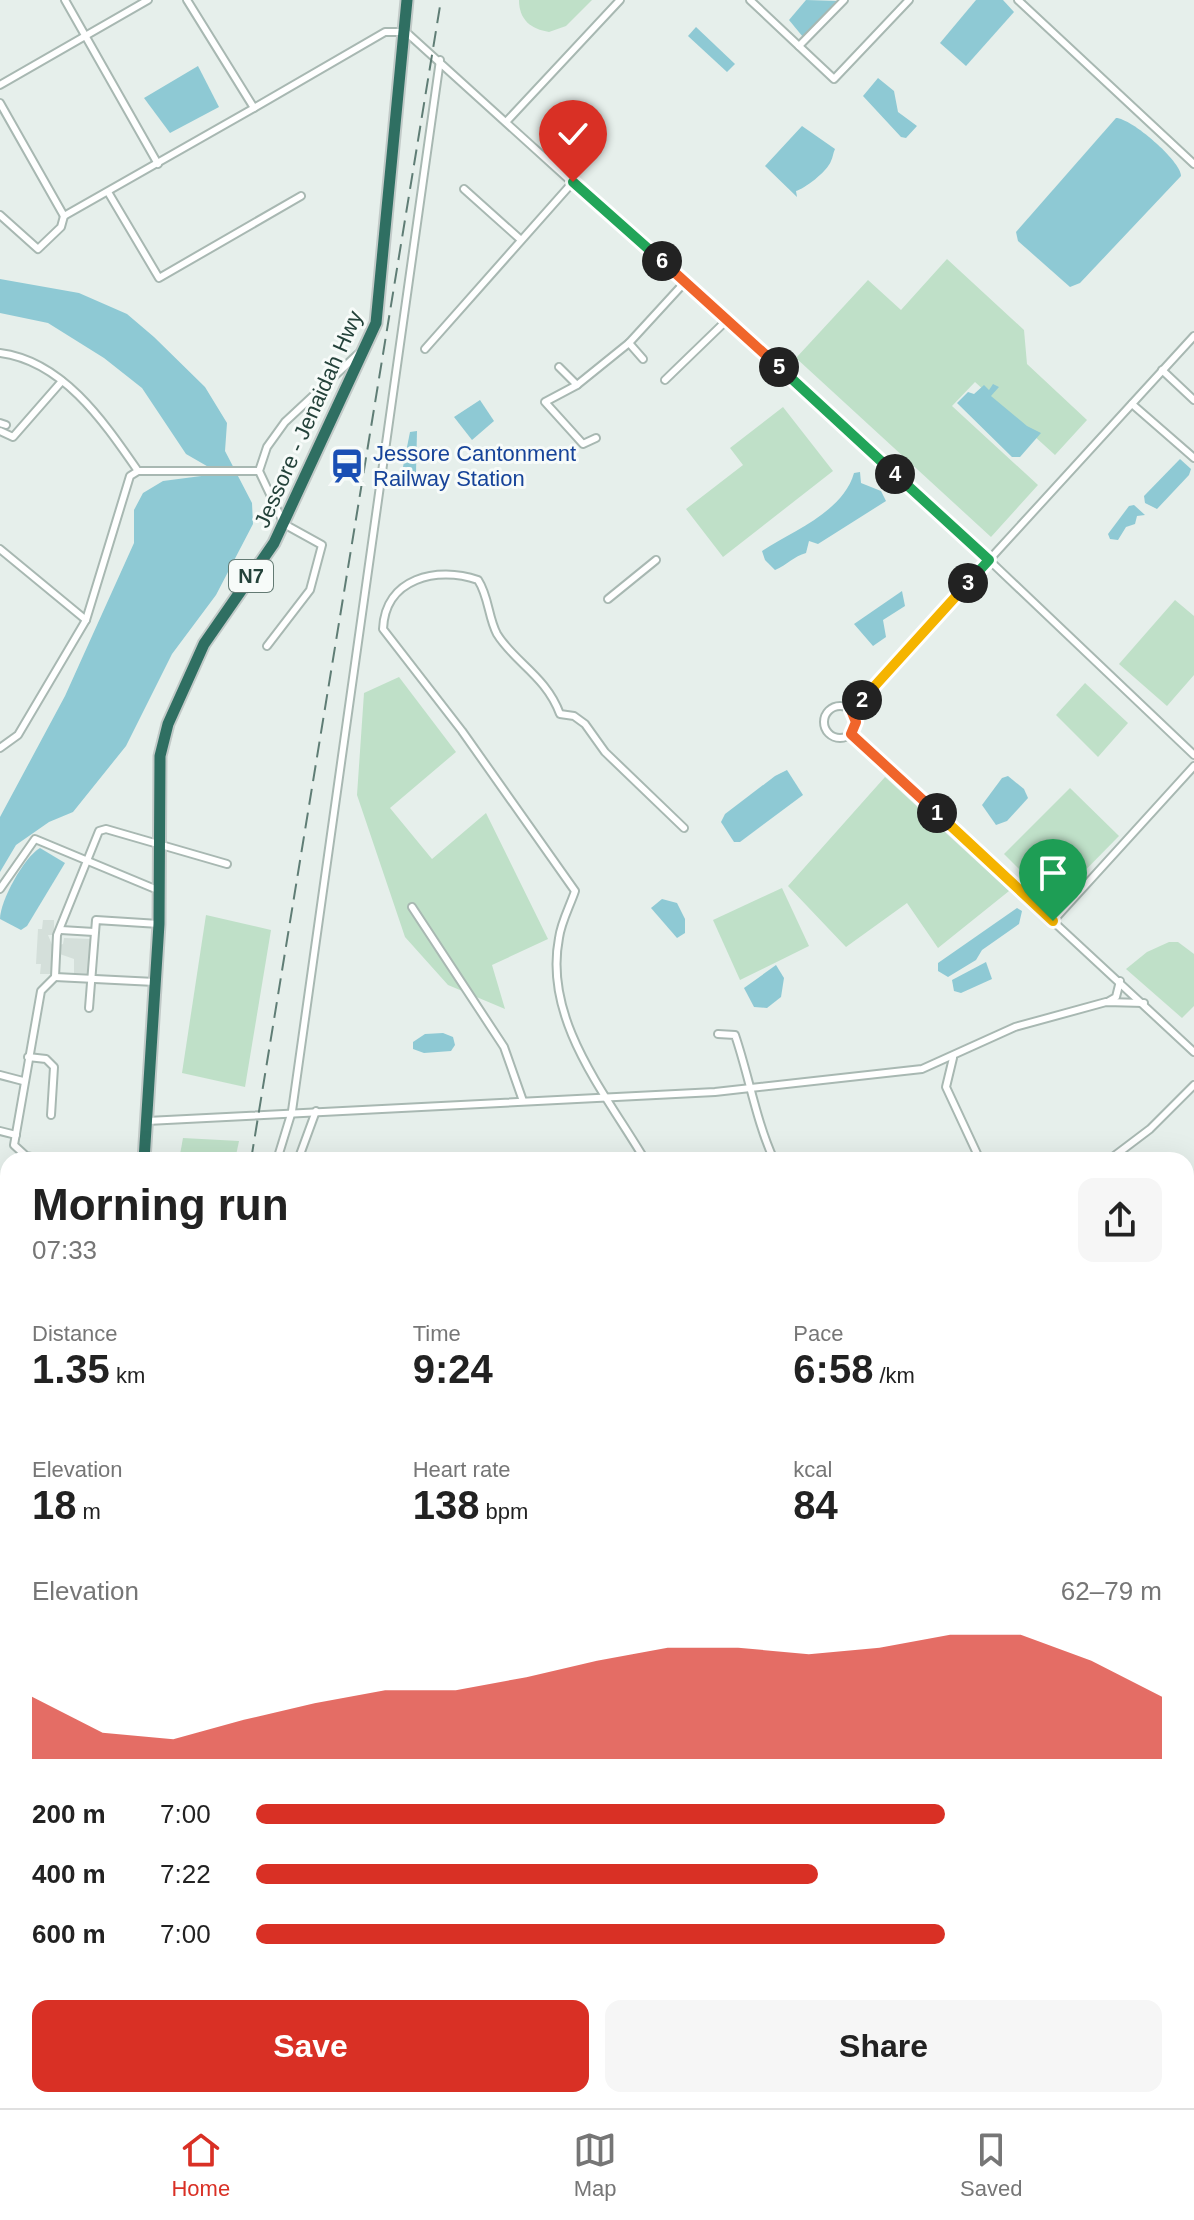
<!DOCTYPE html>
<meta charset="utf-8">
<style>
:root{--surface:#fff;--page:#f6f6f6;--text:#222;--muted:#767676;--line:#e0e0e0;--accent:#d93025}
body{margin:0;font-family:Helvetica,sans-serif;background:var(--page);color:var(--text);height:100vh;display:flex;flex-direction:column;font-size:30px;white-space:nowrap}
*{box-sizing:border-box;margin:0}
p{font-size:26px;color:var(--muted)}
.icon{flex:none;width:44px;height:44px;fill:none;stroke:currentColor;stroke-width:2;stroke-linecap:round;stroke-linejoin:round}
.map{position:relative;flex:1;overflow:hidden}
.side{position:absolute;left:0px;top:1152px;width:1194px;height:956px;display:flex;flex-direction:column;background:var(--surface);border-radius:24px 24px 0 0;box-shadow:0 8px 32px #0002}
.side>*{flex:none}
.pin{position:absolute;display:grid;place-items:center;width:68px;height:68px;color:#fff;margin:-82px -34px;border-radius:50% 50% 50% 0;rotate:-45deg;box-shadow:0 0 8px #0007}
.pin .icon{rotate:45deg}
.km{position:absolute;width:40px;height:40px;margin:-20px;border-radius:50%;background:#222;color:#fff;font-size:22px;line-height:40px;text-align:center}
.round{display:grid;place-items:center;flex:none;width:84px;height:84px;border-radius:16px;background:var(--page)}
.head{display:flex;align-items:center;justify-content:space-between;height:136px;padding:0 32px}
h1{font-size:44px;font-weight:800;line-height:60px}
.stats{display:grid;grid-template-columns:repeat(3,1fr);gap:12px;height:136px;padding:8px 32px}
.stats div{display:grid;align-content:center}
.stats b{font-size:40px;font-weight:800}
.stats small{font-size:22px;font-weight:400}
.stats p{font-size:22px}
.chart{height:224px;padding:16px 32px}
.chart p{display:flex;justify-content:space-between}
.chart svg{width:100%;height:144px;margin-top:8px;fill:var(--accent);opacity:.7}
.action{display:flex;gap:16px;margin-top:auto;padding:16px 32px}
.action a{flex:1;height:92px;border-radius:16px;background:var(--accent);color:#fff;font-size:32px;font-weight:800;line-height:92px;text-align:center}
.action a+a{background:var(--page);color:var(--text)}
ul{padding:0 32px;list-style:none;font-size:26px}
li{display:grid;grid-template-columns:128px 96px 1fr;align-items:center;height:60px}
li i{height:20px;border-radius:10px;background:var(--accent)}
.dock{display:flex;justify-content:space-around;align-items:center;height:112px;border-top:2px solid var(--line);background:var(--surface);font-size:22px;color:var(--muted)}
.dock a{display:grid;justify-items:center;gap:4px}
.dock .on{color:var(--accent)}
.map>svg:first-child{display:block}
.built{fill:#d4dfda}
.green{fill:#bfe0c8}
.water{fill:#8ec9d4}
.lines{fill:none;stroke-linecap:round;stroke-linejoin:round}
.street-casing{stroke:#a8b8b2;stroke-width:10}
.highway-casing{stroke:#c2cac8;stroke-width:15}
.street{stroke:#fff;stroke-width:6}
.highway{stroke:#2f6f62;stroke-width:11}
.rail{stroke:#5f7d75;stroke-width:2;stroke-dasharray:16 8;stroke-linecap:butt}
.split-1-casing{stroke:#fff;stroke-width:16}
.split-2-casing{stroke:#fff;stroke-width:16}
.split-3-casing{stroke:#fff;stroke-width:16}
.split-4-casing{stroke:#fff;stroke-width:16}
.split-5-casing{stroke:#fff;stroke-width:16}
.split-6-casing{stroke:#fff;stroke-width:16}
.split-7-casing{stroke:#fff;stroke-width:16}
.split-1{stroke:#f5b400;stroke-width:10}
.split-2{stroke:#f0652b;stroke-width:10}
.split-3{stroke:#f5b400;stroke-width:10}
.split-4{stroke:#22a559;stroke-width:10}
.split-5{stroke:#22a559;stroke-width:10}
.split-6{stroke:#f0652b;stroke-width:10}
.split-7{stroke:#22a559;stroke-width:10}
.labels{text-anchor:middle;stroke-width:6;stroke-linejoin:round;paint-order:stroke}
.shield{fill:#f7fbf9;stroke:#637a73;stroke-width:2}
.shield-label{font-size:20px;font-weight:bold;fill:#24423a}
.street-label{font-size:22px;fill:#24423a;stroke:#f7fbf9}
.transit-label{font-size:22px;fill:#164399;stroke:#f7fbf9;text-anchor:start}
</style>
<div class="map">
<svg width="1194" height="2108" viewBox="0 0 1194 2108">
<rect width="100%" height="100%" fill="#e6efeb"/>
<path class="built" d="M43 920H54V935H48L53 947 63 944 64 938 92 939 90 974 74 973V959L54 952 52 974H40L41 964H36L38 929H42Z"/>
<g class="green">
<path d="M519 0H592L566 26 549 32C531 29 519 20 519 0Z"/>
<path d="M947 259 1024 330 1027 364 1087 420 1055 455 975 382 952 406 1038 485 991 537 796 358 868 280 901 310Z"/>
<path d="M783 407 833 471 723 557 686 509 743 465 730 448Z"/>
<path d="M1175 600 1194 616V675L1167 706 1119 664Z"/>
<path d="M399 677 456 752 390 808 432 859 486 813 548 939 492 965 505 1009 448 985 405 937 357 795 364 693Z"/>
<path d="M1085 683 1128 723 1098 757 1056 715Z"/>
<path d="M885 777 1009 891 938 948 907 903 846 947 788 886Z"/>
<path d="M1070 788 1119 836 1053 903 1004 854Z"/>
<path d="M782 888 809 946 740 980 713 920Z"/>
<path d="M206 915 271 930 245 1087 182 1073Z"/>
<path d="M1169 942H1178L1194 954V1006L1182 1018 1126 969 1147 952Z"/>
<path d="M183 1138 239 1141 235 1160H179Z"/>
<path d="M0 1464 8 1465V1839L0 1837Z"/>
</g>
<g class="water">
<path d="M806 0 839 1 803 37 789 20Z"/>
<path d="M976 0H1003L1014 12 966 66 940 43Z"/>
<path d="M696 27 735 64 727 72 688 36Z"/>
<path d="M198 66 219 107 170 133 144 98Z"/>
<path d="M878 78 894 91 898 112 917 126 906 138 901 137 863 96Z"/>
<path d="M1116 118C1131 118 1181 161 1181 176L1080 283 1070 287 1018 241 1016 232Z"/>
<path d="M802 126 835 149C833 153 833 157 831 161 827 172 804 189 796 191L797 197 765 166Z"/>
<path d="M0 279 79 293 127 314 154 337 205 387 227 423 225 451 252 503 253 524 216 595 172 654 126 746 73 812 49 822 16 845 0 872V817L65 696 134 543V510L143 493 163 481 209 475 212 469 186 454 142 388 104 358 48 323 0 313Z"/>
<path d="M993 384 999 387 991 396 1027 426 1041 433 1020 457H1012L957 403 968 392 974 394 984 385 989 390Z"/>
<path d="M480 400 494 421 472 440 454 417Z"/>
<path d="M417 431 416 473 402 472 410 432Z"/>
<path d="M1180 459 1191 469 1189 475 1157 509 1145 503 1144 496Z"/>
<path d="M860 472 861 483 881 491 886 501 818 544 809 541 806 553C794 556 787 565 775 570L765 560 762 551C794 530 843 512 854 473Z"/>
<path d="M1134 505 1145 515 1137 516 1135 524 1126 527 1118 540 1110 539 1108 534 1129 506Z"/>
<path d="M902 591 905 606 883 620 886 637 873 646 854 624Z"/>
<path d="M787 770 803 795 740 842H734L721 822 725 814 775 776Z"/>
<path d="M1008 776 1024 789 1028 798 1007 821 996 825 982 805 1002 778Z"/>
<path d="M40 848 65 863 27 926 21 930 0 919C0 901 24 857 40 848Z"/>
<path d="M662 899 677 903 685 919V933L677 938 651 908Z"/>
<path d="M1017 908 1022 911 1019 924 982 950 976 960 948 977 938 971V963Z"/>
<path d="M986 962 992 979 961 993 954 991 952 980Z"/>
<path d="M776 965 784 978 781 997 767 1008 754 1007 744 988Z"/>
<path d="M443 1033 453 1037 455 1045 451 1051 424 1053 413 1049V1042L425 1034Z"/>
</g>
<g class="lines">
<g class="street-casing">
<g id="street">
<path d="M65 0 158 164"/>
<path d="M750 0 834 79 909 0"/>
<path d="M1018 0 1194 164"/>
<path d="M799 46 844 0"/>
<path d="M0 85 148 0"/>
<path d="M0 103 64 216 254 108 187 0"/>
<path d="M254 108 385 32H406L989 560 1194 336"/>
<path d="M506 122 620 0"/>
<path d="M464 189 521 240"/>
<path d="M108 192 159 278 301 196"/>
<path d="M0 215 38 249 61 227 64 216"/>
<path d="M629 343 685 282"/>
<path d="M425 349 573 182"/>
<path d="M0 353C63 361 104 422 138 471"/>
<path d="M559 367 577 385"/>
<path d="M1162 370 1194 400"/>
<path d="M665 380 727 320"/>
<path d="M1132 404 1194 458"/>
<path d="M0 423 6 425"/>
<path d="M0 431 13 437 62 381"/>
<path d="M596 438 583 444 545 402 577 385 629 343 643 359"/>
<path d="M0 549 86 620"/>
<path d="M608 599 656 560"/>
<path d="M267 646 310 590 322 545 284 524 259 471 267 447 285 422 358 354"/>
<circle cx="840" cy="722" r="16"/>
<path d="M851 710 989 560 1194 755"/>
<path d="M851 734 1194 1052"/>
<path d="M0 748 18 735 86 620 130 476 138 471H259"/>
<path d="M0 889 35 839 160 891"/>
<path d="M412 907 504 1047 523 1101"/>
<path d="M1053 921 1194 766"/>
<path d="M61 930 94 932"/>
<path d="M55 977 155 982"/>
<path d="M1109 1001 1116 997 1120 981"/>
<path d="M89 1008 96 920 159 924"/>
<path d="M718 1034 735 1035C749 1076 756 1121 774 1160"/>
<path d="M28 1057 46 1059 54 1067 51 1115"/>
<path d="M953 1058 946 1087 980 1160"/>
<path d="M0 1075 23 1081"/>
<path d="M147 1121 715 1092 922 1069 1015 1027 1106 1002 1144 1003"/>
<path d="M0 1131 16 1135"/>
<path d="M46 1160 26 1156 14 1145 41 991 55 977 57 935 99 831 106 829 227 864"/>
<path d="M277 1160 292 1111 440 60"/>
<path d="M298 1160 316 1111"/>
<path d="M645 1160C606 1094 543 1020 559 938 561 922 570 906 575 891L462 731 383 629C385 578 437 566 478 580 489 597 488 617 497 634 514 662 546 676 560 714L574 716 585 724 605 752 684 828"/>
<path d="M1109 1160 1150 1129 1194 1085"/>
<path d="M0 1340 8 1345"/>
<path d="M1186 1384 1194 1395"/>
<path d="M1186 1455 1194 1451"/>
<path d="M0 1829 8 1831"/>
<path d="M0 1843 8 1845"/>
<path d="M1186 1980 1194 1987"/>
<path d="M278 2100 286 2108"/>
<path d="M378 2100 380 2108"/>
<path d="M720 2100 725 2108"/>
</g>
</g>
<g class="highway-casing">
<g id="highway">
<path d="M144 1160 159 924 160 756 168 724 204 644 274 543 376 323 407 0"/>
<path d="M30 2108 34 2100"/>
</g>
</g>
<use href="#street" class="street"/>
<use href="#highway" class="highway"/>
<g class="rail">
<path d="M251 1160 441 0"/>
<path d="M91 2108 92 2100"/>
</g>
</g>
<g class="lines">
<g class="split-1-casing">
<path id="split-1" d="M937 813 1053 921"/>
</g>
<g class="split-2-casing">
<path id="split-2" d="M862 700 851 710 856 722 851 734 937 813"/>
</g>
<g class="split-3-casing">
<path id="split-3" d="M862 700 968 583"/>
</g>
<g class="split-4-casing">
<path id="split-4" d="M895 474 989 560 968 583"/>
</g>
<g class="split-5-casing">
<path id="split-5" d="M779 367 895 474"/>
</g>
<g class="split-6-casing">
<path id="split-6" d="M662 261 779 367"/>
</g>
<g class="split-7-casing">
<path id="split-7" d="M573 182 662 261"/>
</g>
<use href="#split-1" class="split-1"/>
<use href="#split-2" class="split-2"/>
<use href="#split-3" class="split-3"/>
<use href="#split-4" class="split-4"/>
<use href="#split-5" class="split-5"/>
<use href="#split-6" class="split-6"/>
<use href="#split-7" class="split-7"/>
</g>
<defs>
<g id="station-bare" transform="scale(2.76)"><path d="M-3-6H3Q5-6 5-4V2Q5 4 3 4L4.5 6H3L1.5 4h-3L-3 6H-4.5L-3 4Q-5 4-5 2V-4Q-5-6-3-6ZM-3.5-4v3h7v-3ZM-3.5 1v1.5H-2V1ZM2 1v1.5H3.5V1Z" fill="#1a4fb4" stroke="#f7fbf9" stroke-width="2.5" paint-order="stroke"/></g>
</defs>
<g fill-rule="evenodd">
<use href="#station-bare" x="347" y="466"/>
</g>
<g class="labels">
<rect class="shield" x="229" y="560" width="44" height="32" rx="6"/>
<g class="shield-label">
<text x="251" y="583">N7</text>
</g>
<g class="street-label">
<text transform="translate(308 419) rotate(-66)" y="8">Jessore - Jenaidah Hwy</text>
</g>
<g class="transit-label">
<text x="373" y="461">Jessore Cantonment<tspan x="373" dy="25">Railway Station</tspan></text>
</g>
</g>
</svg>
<div class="pin" style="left:1053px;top:921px;background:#1e9e55"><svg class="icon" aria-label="arrive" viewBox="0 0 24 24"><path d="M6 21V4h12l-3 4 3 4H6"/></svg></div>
<div class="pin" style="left:573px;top:182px;background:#d93025"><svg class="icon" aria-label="check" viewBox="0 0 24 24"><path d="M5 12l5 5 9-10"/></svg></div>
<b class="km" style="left:937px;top:813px">1</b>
<b class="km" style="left:862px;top:700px">2</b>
<b class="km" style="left:968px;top:583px">3</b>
<b class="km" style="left:895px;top:474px">4</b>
<b class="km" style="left:779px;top:367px">5</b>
<b class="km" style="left:662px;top:261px">6</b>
<section class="side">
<div class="head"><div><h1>Morning run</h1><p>07:33</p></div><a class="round"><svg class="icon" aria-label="share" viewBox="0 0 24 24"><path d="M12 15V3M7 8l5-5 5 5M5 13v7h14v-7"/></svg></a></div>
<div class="stats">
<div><p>Distance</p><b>1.35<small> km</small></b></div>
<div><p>Time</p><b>9:24</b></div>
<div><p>Pace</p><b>6:58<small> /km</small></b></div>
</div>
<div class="stats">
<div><p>Elevation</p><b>18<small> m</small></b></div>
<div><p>Heart rate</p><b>138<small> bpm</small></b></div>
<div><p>kcal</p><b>84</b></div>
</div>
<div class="chart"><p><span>Elevation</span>62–79 m</p>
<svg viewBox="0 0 160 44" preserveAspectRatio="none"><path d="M0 44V25L10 36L20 38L30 32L40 27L50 23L60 23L70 19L80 14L90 10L100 10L110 12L120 10L130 6L140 6L150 14L160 25V44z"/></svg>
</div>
<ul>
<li><b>200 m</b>7:00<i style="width:76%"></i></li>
<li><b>400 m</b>7:22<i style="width:62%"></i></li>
<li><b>600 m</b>7:00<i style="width:76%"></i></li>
</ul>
<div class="action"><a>Save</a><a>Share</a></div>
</section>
</div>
<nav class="dock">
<a class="on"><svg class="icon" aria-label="home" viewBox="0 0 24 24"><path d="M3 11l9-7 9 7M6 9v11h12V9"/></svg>Home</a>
<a><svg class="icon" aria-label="map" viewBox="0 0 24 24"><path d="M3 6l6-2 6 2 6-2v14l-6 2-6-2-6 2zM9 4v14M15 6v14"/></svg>Map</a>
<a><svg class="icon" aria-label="saved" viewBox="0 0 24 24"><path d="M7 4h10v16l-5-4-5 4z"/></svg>Saved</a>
</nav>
